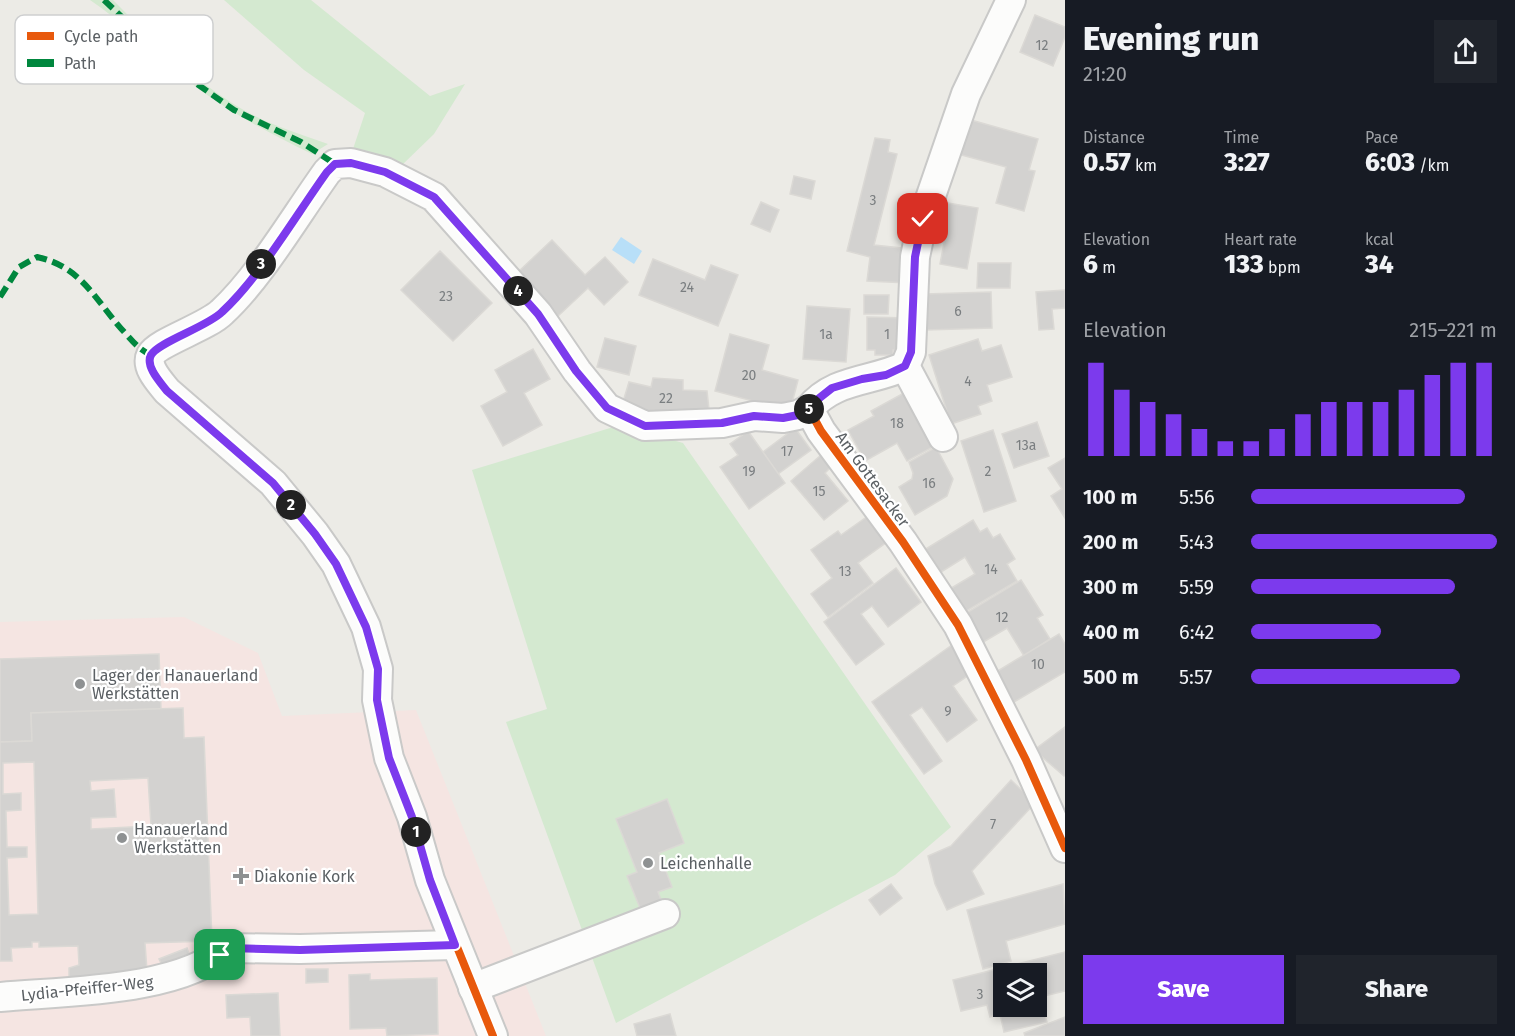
<!DOCTYPE html>
<meta charset="utf-8">
<style>
:root{--surface:#171b24;--page:#20242c;--text:#f1f3f6;--muted:#9ea1a6;--accent:#7c3aed}
body{margin:0;font-family:"Fira Sans",sans-serif;background:var(--page);color:var(--text);height:100vh;display:flex;flex-direction:column;font-size:22px;white-space:nowrap}
*{box-sizing:border-box;margin:0}
p{font-size:20px;color:var(--muted)}
.icon{flex:none;width:33px;height:33px;fill:none;stroke:currentColor;stroke-width:2;stroke-linecap:round;stroke-linejoin:round}
.map{position:relative;flex:1;overflow:hidden}
.details{display:flex;flex-direction:column;background:var(--surface);width:450px}
.details>*{flex:none}
.tools{position:absolute;left:993px;top:963px;display:grid;gap:12px}
.tools a{display:grid;place-items:center;width:54px;height:54px;border-radius:0px;background:var(--surface);box-shadow:0 3px 9px #0003;font-size:30px}
.pin{position:absolute;display:grid;place-items:center;width:51px;height:51px;color:#fff;margin:-26px;border-radius:12px;box-shadow:0 3px 9px #0006}
.km{position:absolute;width:30px;height:30px;margin:-15px;border-radius:50%;background:#222;color:#fff;font-size:16px;line-height:30px;text-align:center}
.round{display:grid;place-items:center;flex:none;width:63px;height:63px;border-radius:0px;background:var(--page)}
.headline{display:flex;align-items:center;justify-content:space-between;height:102px;padding:0 18px}
h1{font-size:33px;font-weight:800;line-height:45px}
.stats{display:grid;grid-template-columns:repeat(3,1fr);gap:9px;height:102px;padding:6px 18px}
.stats div{display:grid;align-content:center}
.stats b{font-size:26px;font-weight:800}
.stats small{font-size:16px;font-weight:400}
.stats p{font-size:16px}
.chart{height:168px;padding:12px 18px}
.chart p{display:flex;justify-content:space-between}
.chart svg{width:100%;height:108px;margin-top:6px;stroke:var(--accent);stroke-width:6}
.button{display:flex;gap:12px;margin-top:auto;padding:12px 18px}
.button a{flex:1;height:69px;border-radius:0px;background:var(--accent);color:#fff;font-size:24px;font-weight:800;line-height:69px;text-align:center}
.button a+a{background:var(--page);color:var(--text)}
ul{padding:0 18px;list-style:none;font-size:20px}
li{display:grid;grid-template-columns:96px 72px 1fr;align-items:center;height:45px}
li i{height:15px;border-radius:8px;background:var(--accent)}
main{display:flex;flex:1;min-height:0}
.map>svg:first-child{display:block}
.medical{fill:#f5e5e2}
.green{fill:#d4e9d0}
.water{fill:#b8dff8}
.building{fill:#d3d2d0;stroke:#dbd9d5;stroke-width:1.5;fill-rule:evenodd}
.lines{fill:none;stroke-linecap:round;stroke-linejoin:round}
.minor-casing{stroke:#c9c9c8;stroke-width:32}
.minor{stroke:#fcfcfb;stroke-width:28}
.quiet{stroke:#00873e;stroke-width:6;stroke-dasharray:12 6;stroke-linecap:butt}
.cycleway-casing{stroke:#fff;stroke-width:11}
.cycleway{stroke:#e8590c;stroke-width:8}
.route-casing{stroke:#fff;stroke-width:12}
.route{stroke:#7c3aed;stroke-width:8}
.poi-dot{fill:#8e9192;stroke:#fff;stroke-width:2}
.labels{text-anchor:middle;stroke-width:4.5;stroke-linejoin:round;paint-order:stroke}
.number-label{font-size:14px;fill:#7a7e80}
.street-label{font-size:16px;fill:#5b6064;stroke:#fff}
.poi-label{font-size:16px;fill:#5b6064;stroke:#fff;text-anchor:start}
.key{fill:#fff;stroke:#cecfd0;stroke-width:1.5}
.key-label{font-size:16px;fill:#5b6064}
</style>
<main>
<div class="map">
<svg width="1065" height="1036" viewBox="0 0 1065 1036">
<rect width="100%" height="100%" fill="#ecebe6"/>
<path class="medical" d="M184 617 258 653 282 716 416 710 546 1036H0V622Z"/>
<g class="green">
<path d="M90 0H113C157 45 206 93 263 120 284 129 306 136 328 144L312 154C264 131 220 107 178 73 148 49 122 21 90 0Z"/>
<path d="M224 0H311L430 96 465 84 434 134 400 167 352 152 365 113 304 70Z"/>
<path d="M620 425 683 443 951 827 895 875 616 1023 506 722 547 709 472 470Z"/>
</g>
<path class="water" d="M621 237 642 251 634 264 612 250Z"/>
<g class="building">
<path d="M1035 15 1065 27V37L1053 66 1020 52Z"/>
<path d="M964 118 1038 139 1029 170 1035 171 1024 211 996 203 1006 167 954 153Z"/>
<path d="M875 138 890 140 888 152 897 154 874 245 911 249 908 283 867 281 870 257 847 251Z"/>
<path d="M794 176 815 181 811 199 790 194Z"/>
<path d="M936 201 978 208 967 269 940 264 944 243 928 240Z"/>
<path d="M761 202 779 210 770 232 751 224Z"/>
<path d="M552 240 585 275 605 257 628 282 604 305 588 288 558 316 517 273Z"/>
<path d="M440 251 492 303 453 341 401 290Z"/>
<path d="M653 259 705 280 711 265 738 275 718 326 639 295Z"/>
<path d="M978 263H1011L1010 288H977Z"/>
<path d="M1065 290V308L1052 309 1054 329 1039 330 1036 292Z"/>
<path d="M991 292 992 328 926 330 925 294Z"/>
<path d="M864 295H889L888 314H864Z"/>
<path d="M807 306 850 309 846 362 803 359Z"/>
<path d="M867 317 908 318 907 350H893V355H875V350H867Z"/>
<path d="M730 334 769 345 762 370 798 380 790 411 715 391Z"/>
<path d="M605 338 636 346 629 375 597 367Z"/>
<path d="M978 339 982 351 1001 345 1012 377 987 385 992 401 978 406 981 414 951 424 929 355Z"/>
<path d="M533 349 550 379 524 393 542 425 503 446 481 406 507 392 495 370Z"/>
<path d="M653 378 683 380V390L707 391 710 419 649 416 622 405 629 382 651 387Z"/>
<path d="M913 388 942 442 907 461 897 443 865 461 848 430 874 416 871 411Z"/>
<path d="M1037 422 1049 456 1014 468 1002 434Z"/>
<path d="M795 428 811 450 778 474 763 452Z"/>
<path d="M993 430 1016 501 984 512 961 441Z"/>
<path d="M748 431 785 483 749 509 720 467 738 455 730 444Z"/>
<path d="M936 447 953 479 947 496 915 515 899 487 912 479 913 473 909 462Z"/>
<path d="M821 455 831 467 825 473 848 501 824 520 791 481Z"/>
<path d="M1065 458V518L1051 496 1062 489 1048 468Z"/>
<path d="M868 516 887 542 858 563 873 583 828 617 811 594 832 578 811 550 838 531 841 535Z"/>
<path d="M973 520 980 532 987 528 993 538 1000 534 1015 559 1007 564 1017 581 963 613 948 590 975 574 965 557 938 574 924 550Z"/>
<path d="M896 568 921 602 888 627 872 606 861 614 884 644 856 665 824 622Z"/>
<path d="M1021 580 1043 615 1037 618 1050 639 1024 656 1007 628 980 644 963 615Z"/>
<path d="M1059 634 1065 644V672L1014 702 996 672Z"/>
<path d="M952 645 972 673 953 686 977 720 947 742 922 707 910 715 942 761 924 774 872 702Z"/>
<path d="M159 654 161 709 31 713 32 741 0 742V659Z"/>
<path d="M183 708 184 738 204 737 212 941 145 943 147 971 69 981V968L79 965 78 946 39 947V942H32V947L11 948 12 961H0V742L32 741 31 713ZM34 762 38 914 9 915 7 858 27 857V847H7L6 811 21 810V793L3 794V763ZM148 778 151 826 91 829V818L116 817 114 789 91 791 90 781Z"/>
<path d="M1065 727V775L1064 776 1034 750Z"/>
<path d="M1011 780 1035 803 972 871 984 894 947 910 935 884 928 856 951 846Z"/>
<path d="M667 799 684 843 659 853 672 887 658 892 663 905 642 913 627 876 637 872 616 819Z"/>
<path d="M891 884 902 898 880 915 869 900Z"/>
<path d="M1063 884 1065 924 1006 941 1011 961 983 969 967 910Z"/>
<path d="M187 948 190 956 163 967 159 959Z"/>
<path d="M1065 952V991L1040 997 1047 1022 1004 1032 1000 1014 990 1017 987 1005 961 1011 953 980ZM1004 974H1036V1006H1004Z"/>
<path d="M306 969H328V982L306 983Z"/>
<path d="M370 974V980L437 978 438 1034 387 1036 386 1028 350 1029 349 975Z"/>
<path d="M278 993 280 1036H251L250 1017 227 1018 226 995Z"/>
<path d="M670 1014 676 1036H637L634 1024Z"/>
<path d="M1065 1017V1036H1025L1024 1033Z"/>
</g>
<g class="lines">
<g class="minor-casing">
<g id="minor">
<path d="M905 366 943 437"/>
<path d="M809 409C834 378 872 382 905 366L911 352 915 257 923 219 966 94 1011 0"/>
<path d="M473 988 665 914"/>
<path d="M0 997C65 991 179 992 228 948L300 949 455 945"/>
<path d="M493 1036 430 880 412 817 389 758 377 700 378 669 366 627 336 564 315 534 273 483 167 391C160 382 145 367 151 355 158 342 207 327 222 312 260 277 296 215 327 172L335 164 351 163 385 172 434 197 538 314 577 371 607 408 645 426 722 423 754 416 783 418 798 415 809 409 821 431 903 542 958 625 1026 760 1065 848"/>
</g>
</g>
<use href="#minor" class="minor"/>
<g class="quiet">
<path d="M104 0 180 72 234 110 301 142 335 164"/>
<path d="M0 297 19 267 37 257C83 267 96 302 126 334 134 343 140 350 151 355"/>
</g>
<g class="cycleway-casing">
<path id="cycleway" d="M493 1036 430 880 412 817 389 758 377 700 378 669 366 627 336 564 315 534 273 483 167 391C160 382 145 367 151 355 158 342 207 327 222 312 260 277 296 215 327 172L335 164 351 163 385 172 434 197 538 314 577 371 607 408 645 426 722 423 754 416 783 418 798 415 809 409 821 431 903 542 958 625 1026 760 1065 848"/>
</g>
<use href="#cycleway" class="cycleway"/>
</g>
<g class="lines">
<g class="route-casing">
<path id="route" d="M220 955 228 948 300 950 455 945 430 880 412 817 389 758 377 700 378 669 366 627 336 564 315 534 273 483 167 391C160 382 145 366 151 355 158 342 207 327 222 312 260 277 296 215 327 172L335 164 351 163 385 172 434 197 538 314 576 371 607 408 645 426 722 423 754 416 783 418 798 415 832 388 862 379 886 375 905 366 911 352 915 257 923 219"/>
</g>
<use href="#route" class="route"/>
</g>
<g class="poi-dot">
<circle cx="80" cy="684" r="6"/>
<circle cx="122" cy="838" r="6"/>
<circle cx="648" cy="863" r="6"/>
<path d="M238 867h6v6h6v6h-6v6h-6v-6h-6v-6h6z"/>
</g>
<g class="labels">
<g class="number-label">
<text x="1042" y="50">12</text>
<text x="873" y="205">3</text>
<text x="687" y="292">24</text>
<text x="446" y="301">23</text>
<text x="958" y="316">6</text>
<text x="826" y="339">1a</text>
<text x="887" y="339">1</text>
<text x="749" y="380">20</text>
<text x="968" y="386">4</text>
<text x="666" y="403">22</text>
<text x="897" y="428">18</text>
<text x="1026" y="450">13a</text>
<text x="787" y="456">17</text>
<text x="749" y="476">19</text>
<text x="988" y="476">2</text>
<text x="929" y="488">16</text>
<text x="819" y="496">15</text>
<text x="991" y="574">14</text>
<text x="845" y="576">13</text>
<text x="1002" y="622">12</text>
<text x="1038" y="669">10</text>
<text x="948" y="716">9</text>
<text x="993" y="829">7</text>
<text x="980" y="999">3</text>
</g>
<g class="street-label">
<text transform="translate(873 479) rotate(54)" y="6">Am Gottesacker</text>
<text transform="translate(87 988) rotate(-6)" y="6">Lydia-Pfeiffer-Weg</text>
</g>
<g class="poi-label">
<text x="92" y="681">Lager der Hanauerland<tspan x="92" dy="18">Werkstätten</tspan></text>
<text x="134" y="835">Hanauerland<tspan x="134" dy="18">Werkstätten</tspan></text>
<text x="660" y="869">Leichenhalle</text>
<text x="254" y="882">Diakonie Kork</text>
</g>
</g>
<rect x="15" y="15" width="198" height="69" rx="9" class="key"/>
<rect x="27" y="32" width="27" height="8" fill="#e8590c"/>
<rect x="27" y="59" width="27" height="8" fill="#00873e"/>
<g class="key-label">
<text x="64" y="42">Cycle path</text>
<text x="64" y="69">Path</text>
</g>
</svg>
<div class="tools">
<a><svg class="icon" aria-label="layers" viewBox="0 0 24 24"><path d="M12 4l9 5-9 5-9-5zM3 14l9 5 9-5"/></svg></a>
</div>
<div class="pin" style="left:220px;top:955px;background:#1e9e55"><svg class="icon" aria-label="arrive" viewBox="0 0 24 24"><path d="M6 21V4h12l-3 4 3 4H6"/></svg></div>
<div class="pin" style="left:923px;top:219px;background:#d93025"><svg class="icon" aria-label="check" viewBox="0 0 24 24"><path d="M5 12l5 5 9-10"/></svg></div>
<b class="km" style="left:416px;top:832px">1</b>
<b class="km" style="left:291px;top:505px">2</b>
<b class="km" style="left:261px;top:264px">3</b>
<b class="km" style="left:518px;top:291px">4</b>
<b class="km" style="left:809px;top:409px">5</b>
</div>
<section class="details">
<div class="headline"><div><h1>Evening run</h1><p>21:20</p></div><a class="round"><svg class="icon" aria-label="share" viewBox="0 0 24 24"><path d="M12 15V3M7 8l5-5 5 5M5 13v7h14v-7"/></svg></a></div>
<div class="stats">
<div><p>Distance</p><b>0.57<small> km</small></b></div>
<div><p>Time</p><b>3:27</b></div>
<div><p>Pace</p><b>6:03<small> /km</small></b></div>
</div>
<div class="stats">
<div><p>Elevation</p><b>6<small> m</small></b></div>
<div><p>Heart rate</p><b>133<small> bpm</small></b></div>
<div><p>kcal</p><b>34</b></div>
</div>
<div class="chart"><p><span>Elevation</span>215–221 m</p>
<svg viewBox="0 0 160 44" preserveAspectRatio="none"><path d="M5 44V6M15 44V17M25 44V22M35 44V27M45 44V33M55 44V38M65 44V38M75 44V33M85 44V27M95 44V22M105 44V22M115 44V22M125 44V17M135 44V11M145 44V6M155 44V6"/></svg>
</div>
<ul>
<li><b>100 m</b>5:56<i style="width:87%"></i></li>
<li><b>200 m</b>5:43<i style="width:100%"></i></li>
<li><b>300 m</b>5:59<i style="width:83%"></i></li>
<li><b>400 m</b>6:42<i style="width:53%"></i></li>
<li><b>500 m</b>5:57<i style="width:85%"></i></li>
</ul>
<div class="button"><a>Save</a><a>Share</a></div>
</section>
</main>
